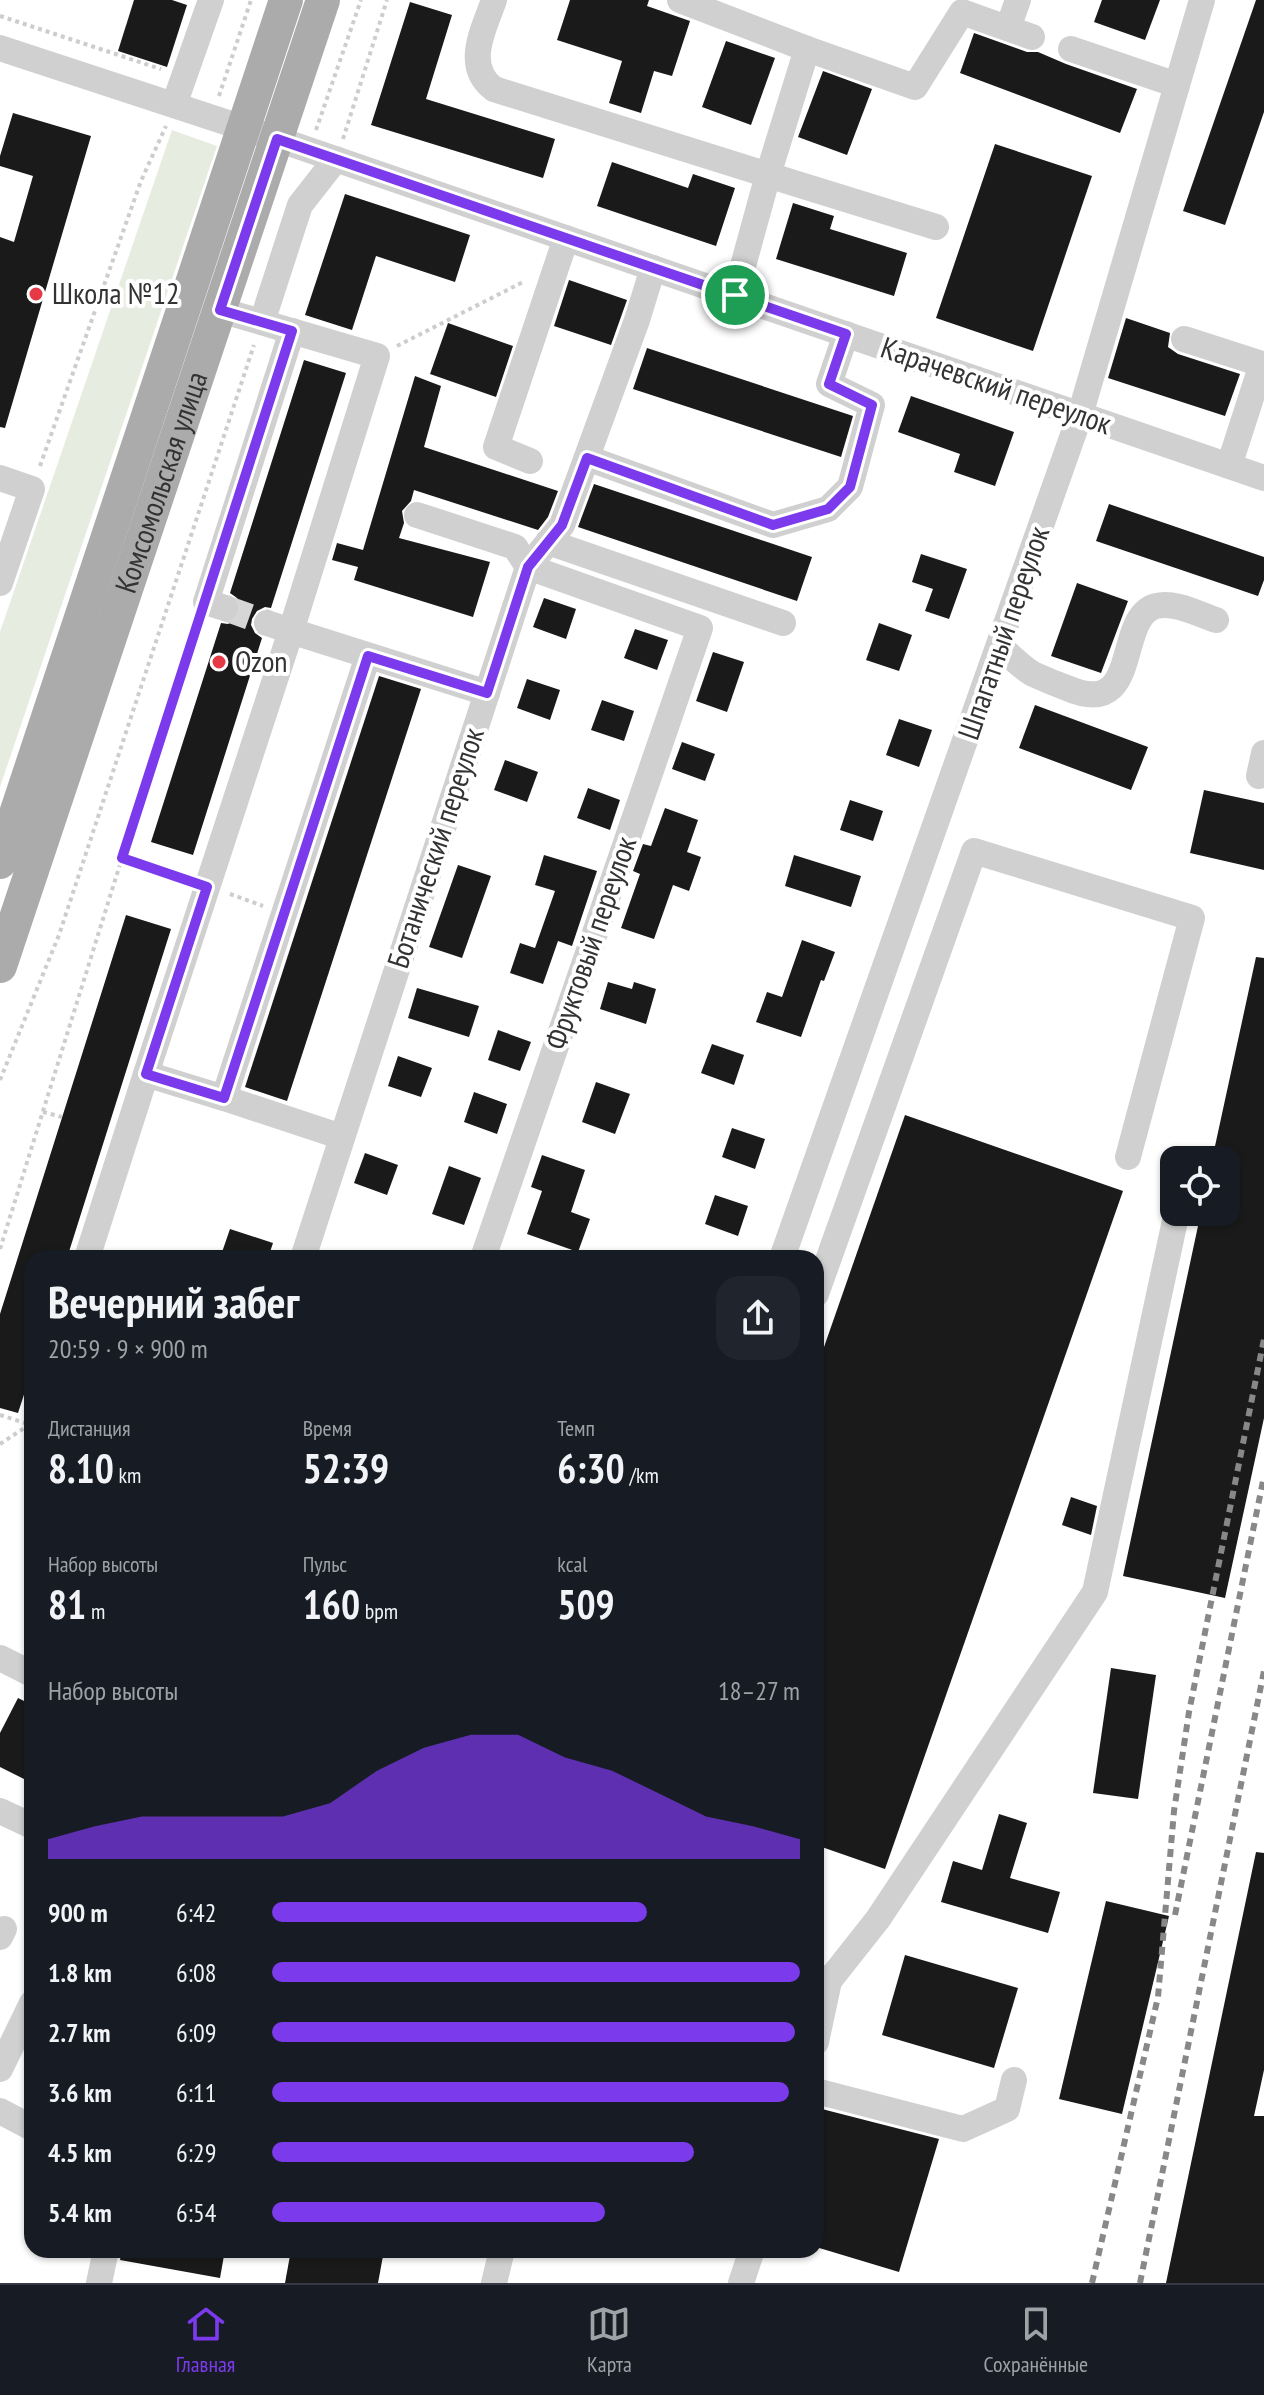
<!DOCTYPE html>
<html lang="ru">
<meta charset="utf-8">
<style>
:root{--surface:#171b24;--page:#20242c;--text:#f1f3f6;--muted:#9ea1a6;--line:#363941;--accent:#7c3aed}
body{margin:0;font-family:"PT Sans Narrow",sans-serif;background:var(--page);color:var(--text);height:100vh;display:flex;flex-direction:column;font-size:30px;white-space:nowrap}
*{box-sizing:border-box;margin:0}
p{font-size:26px;color:var(--muted)}
.icon{flex:none;width:44px;height:44px;fill:none;stroke:currentColor;stroke-width:2;stroke-linecap:round;stroke-linejoin:round}
.map{position:relative;flex:1;overflow:hidden}
.drawer{position:absolute;left:24px;top:1250px;width:800px;height:1008px;display:flex;flex-direction:column;background:var(--surface);border-radius:24px;box-shadow:0 2px 6px #0004}
.drawer>*{flex:none}
.fabs{position:absolute;left:1160px;top:1146px;display:grid;gap:16px}
.fabs a{display:grid;place-items:center;width:80px;height:80px;border-radius:16px;background:var(--surface);box-shadow:0 2px 6px #0004;font-size:40px}
.pin{position:absolute;display:grid;place-items:center;width:68px;height:68px;color:#fff;margin:-34px;border:4px solid #fff;border-radius:50%;box-shadow:0 2px 8px #0007}
.round{display:grid;place-items:center;flex:none;width:84px;height:84px;border-radius:24px;background:var(--page)}
.headline{display:flex;align-items:center;justify-content:space-between;height:136px;padding:0 24px}
h1{font-size:44px;font-weight:700;line-height:60px}
.figures{display:grid;grid-template-columns:repeat(3,1fr);gap:12px;height:136px;padding:8px 24px}
.figures div{display:grid;align-content:center}
.figures b{font-size:40px;font-weight:700}
.figures small{font-size:22px;font-weight:400}
.figures p{font-size:22px}
.chart{height:224px;padding:16px 24px}
.chart p{display:flex;justify-content:space-between}
.chart svg{width:100%;height:144px;margin-top:8px;fill:var(--accent);opacity:.7}
ul{padding:0 24px;list-style:none;font-size:26px}
li{display:grid;grid-template-columns:128px 96px 1fr;align-items:center;height:60px}
li i{height:20px;border-radius:10px;background:var(--accent)}
.menu{display:flex;justify-content:space-around;align-items:center;height:112px;border-top:2px solid var(--line);background:var(--surface);font-size:22px;color:var(--muted)}
.menu a{display:grid;justify-items:center;gap:4px}
.menu .current{color:var(--accent)}
.map>svg:first-child{display:block}
.green{fill:#e6ecdf}
.building{fill:#1a1a1a}
.lines{fill:none;stroke-linecap:round;stroke-linejoin:round}
.minor-tunnel{stroke:#d6d6d6;stroke-width:26;stroke-dasharray:26 13;stroke-linecap:butt}
.path{stroke:#cdcdcd;stroke-width:4;stroke-dasharray:4 4;stroke-linecap:butt}
.minor{stroke:#d0d0d0;stroke-width:26}
.major{stroke:#ababab;stroke-width:34}
.rail{stroke:#888;stroke-width:6;stroke-dasharray:8 6;stroke-linecap:butt}
.route-casing{stroke:#fff;stroke-width:16}
.route{stroke:#7c3aed;stroke-width:10}
.poi-dot{fill:#e63946;stroke:#fff;stroke-width:3}
.labels{text-anchor:middle;stroke-width:8;stroke-linejoin:round;paint-order:stroke}
.poi-label{font-size:30px;fill:#333;stroke:#fff;text-anchor:start}
.street-label{font-size:30px;fill:#333;stroke:#fff}
</style>
<div class="map">
<svg width="1264" height="2283" viewBox="0 0 1264 2283">
<rect width="100%" height="100%" fill="#fff"/>
<path class="green" d="M172 130 217 146 0 787V632Z"/>
<g class="building">
<path d="M134 0H172L187 5 167 67 118 51Z"/>
<path d="M570 0H649L647 6 690 21 672 76 654 71 641 113 609 103 622 61 557 40Z"/>
<path d="M1102 0H1160L1145 40 1094 22Z"/>
<path d="M1256 0H1264V112L1225 225 1183 211Z"/>
<path d="M410 2 452 15 426 99 555 139 543 178 371 125Z"/>
<path d="M974 33 1027 52H1038L1066 64 1137 89 1120 133 960 73Z"/>
<path d="M726 41 775 58 751 125 702 107Z"/>
<path d="M823 71 872 89 847 155 798 137Z"/>
<path d="M13 113 91 136 5 428 0 427V237L14 242 33 176 0 166V156Z"/>
<path d="M995 144 1092 176 1033 351 936 318Z"/>
<path d="M612 162 688 188 693 174 735 188 716 246 597 206Z"/>
<path d="M345 194 470 235 455 282 376 256 352 330 305 315Z"/>
<path d="M793 203 834 216 830 229 907 253 894 296 776 259Z"/>
<path d="M569 280 627 300 611 345 554 326Z"/>
<path d="M1126 318 1170 333 1168 347 1178 354 1240 374 1225 416 1108 378Z"/>
<path d="M448 323 513 346 496 397 430 374Z"/>
<path d="M647 348 853 416 841 457 633 389Z"/>
<path d="M304 360 346 373 271 608 265 607 257 611 252 619 251 625 255 633 262 638 193 855 151 842 221 623 228 624 235 620 240 612 241 605 237 598 230 593Z"/>
<path d="M415 376 441 386 424 447 558 491 548 517 538 530 414 490 411 501 402 511 404 523 399 538 490 562 473 617 354 580 358 567 332 560 337 543 363 550Z"/>
<path d="M911 396 1014 432 995 486 954 472 960 454 898 432Z"/>
<path d="M594 484 812 557 797 601 578 527Z"/>
<path d="M1109 504 1264 557V580L1258 596 1096 541Z"/>
<path d="M921 554 967 569 949 619 925 611 933 589 912 582Z"/>
<path d="M1077 583 1128 601 1101 673 1051 656Z"/>
<path d="M544 598 576 609 566 639 533 627Z"/>
<path d="M879 623 912 635 899 671 866 660Z"/>
<path d="M635 629 668 640 657 670 624 658Z"/>
<path d="M713 652 744 662 727 712 696 701Z"/>
<path d="M379 676 421 689 287 1101 245 1087Z"/>
<path d="M527 679 560 690 550 720 517 708Z"/>
<path d="M602 700 634 711 624 741 591 730Z"/>
<path d="M1035 705 1148 747 1131 790 1019 748Z"/>
<path d="M899 719 932 730 919 767 886 755Z"/>
<path d="M682 742 715 754 705 781 672 769Z"/>
<path d="M505 760 538 772 527 802 494 790Z"/>
<path d="M588 788 620 800 610 830 577 818Z"/>
<path d="M1204 790 1264 803V870L1190 853Z"/>
<path d="M850 800 883 811 873 841 840 830Z"/>
<path d="M665 808 698 820 687 852 701 857 689 891 673 885 654 939 621 928 640 874 633 871 643 844 651 846Z"/>
<path d="M544 855 597 871 572 946 558 941 543 984 510 973 520 943 535 948 555 891 535 885Z"/>
<path d="M794 855 861 876 851 907 785 886Z"/>
<path d="M458 865 491 876 462 958 429 947Z"/>
<path d="M126 915 171 929 67 1258H32V1370L18 1413 0 1408V1314Z"/>
<path d="M802 940 835 952 824 981 821 980 801 1037 756 1022 767 992 782 997Z"/>
<path d="M1256 957 1264 958V1418L1225 1598 1123 1576 1201 1212H1226V1160H1212Z"/>
<path d="M608 982 632 989 634 982 656 989 646 1024 600 1009Z"/>
<path d="M417 988 479 1006 469 1037 408 1018Z"/>
<path d="M498 1030 531 1042 520 1071 488 1060Z"/>
<path d="M712 1044 744 1055 734 1085 701 1073Z"/>
<path d="M398 1056 432 1068 421 1097 388 1086Z"/>
<path d="M596 1082 630 1094 615 1134 582 1122Z"/>
<path d="M474 1092 507 1104 497 1134 464 1122Z"/>
<path d="M905 1115 1123 1191 885 1869 816 1845V1370Z"/>
<path d="M732 1128 765 1139 755 1169 722 1157Z"/>
<path d="M365 1153 398 1165 387 1195 354 1183Z"/>
<path d="M542 1155 585 1170 571 1212 590 1219 578 1252 527 1234 542 1191 531 1187Z"/>
<path d="M449 1166 481 1178 464 1225 432 1214Z"/>
<path d="M715 1195 748 1206 738 1236 705 1224Z"/>
<path d="M230 1229 273 1243 268 1258H220Z"/>
<path d="M1071 1497 1097 1506 1091 1535 1062 1525Z"/>
<path d="M1111 1668 1156 1675 1138 1799 1093 1793Z"/>
<path d="M18 1698 32 1705V1783L0 1767V1733Z"/>
<path d="M999 1814 1027 1823 1010 1878 1060 1892 1048 1933 941 1902 953 1861 982 1870Z"/>
<path d="M1256 1852 1264 1853V2070L1254 2116H1264V2283H1166Z"/>
<path d="M1106 1901 1169 1916 1122 2114 1059 2099Z"/>
<path d="M905 1955 1018 1988 994 2068 882 2035Z"/>
<path d="M818 2108 939 2139 899 2272 816 2247V2114Z"/>
<path d="M122 2250H225L220 2278 120 2260Z"/>
<path d="M291 2250H347L383 2256 378 2283H285Z"/>
</g>
<g class="lines">
<path class="minor-tunnel" d="M225 608 267 623"/>
<g class="path">
<path d="M0 16 161 69"/>
<path d="M219 96 251 0"/>
<path d="M316 130 361 0"/>
<path d="M343 139 387 0"/>
<path d="M397 346 525 281"/>
<path d="M40 466 141 181 166 126"/>
<path d="M184 879 122 858 199 624"/>
<path d="M230 894 263 906"/>
<path d="M0 1080 59 935 254 345"/>
<path d="M43 1112 62 1117"/>
<path d="M0 1249 122 858"/>
<path d="M0 1415 28 1424"/>
<path d="M0 1444 32 1423"/>
</g>
<g class="minor">
<path d="M494 0C484 29 463 66 494 89L768 175 735 295"/>
<path d="M680 0 807 49"/>
<path d="M1008 28 1018 0"/>
<path d="M0 48 277 139 1264 478"/>
<path d="M1071 49 1177 85"/>
<path d="M174 105 211 0"/>
<path d="M936 227 768 175 807 49 915 87 962 12 1032 37"/>
<path d="M220 310 377 356 291 631 267 623"/>
<path d="M262 322 300 205 336 159"/>
<path d="M1184 339 1262 364 1229 466"/>
<path d="M587 458 773 525 828 509 850 487 872 405 829 384 846 334"/>
<path d="M530 461 496 447 566 238"/>
<path d="M0 478 32 489 0 583"/>
<path d="M417 515 515 547 528 567 700 628 483 1258"/>
<path d="M548 542 783 623"/>
<path d="M225 608 206 602 292 331"/>
<path d="M999 646C1010 655 1021 667 1033 674 1044 679 1056 684 1067 688 1143 721 1114 617 1156 606 1175 601 1198 614 1216 620"/>
<path d="M368 656 224 1098 146 1074 291 631 487 693"/>
<path d="M1259 776 1264 753"/>
<path d="M224 1098 342 1137"/>
<path d="M87 1258 146 1074"/>
<path d="M303 1258 528 567 562 525 637 320 653 268"/>
<path d="M782 1258 1080 415 1202 0"/>
<path d="M816 1294 974 851 1192 918 1128 1157"/>
<path d="M0 1658 32 1674"/>
<path d="M0 1811 32 1826"/>
<path d="M0 1937 4 1929"/>
<path d="M816 1976 829 1981 816 2042"/>
<path d="M829 1981 878 1919 1095 1592 1176 1216"/>
<path d="M0 2069 32 2003"/>
<path d="M816 2091 963 2129 1007 2109 1014 2080"/>
<path d="M0 2111 32 2128"/>
<path d="M99 2283 106 2250"/>
<path d="M494 2283 502 2250"/>
<path d="M741 2283 752 2250"/>
</g>
<g class="major">
<path d="M0 862 286 0"/>
<path id="s1" d="M0 966 323 0"/>
</g>
<g class="rail">
<path d="M1175 1915 1264 1476"/>
<path d="M1092 2283 1158 1997 1174 1811 1189 1712 1264 1339"/>
<path d="M1140 2283 1264 1671"/>
</g>
</g>
<g class="lines">
<g class="route-casing">
<path id="route" d="M277 139 846 334 829 384 872 405 850 487 828 509 773 525 587 458 562 525 528 567 487 693 368 656 224 1098 146 1074 207 887 122 858 292 331 220 310Z"/>
</g>
<use href="#route" class="route"/>
</g>
<g class="poi-dot">
<circle cx="36" cy="294" r="8"/>
<circle cx="219" cy="662" r="8"/>
</g>
<g class="labels">
<g class="poi-label">
<text x="52" y="304">Школа №12</text>
<text x="235" y="672">Ozon</text>
</g>
<g class="street-label">
<text transform="translate(996 386) rotate(19)" y="10">Карачевский переулок</text>
<text dy="10" stroke="none"><textPath href="#s1" startOffset="510">Комсомольская улица</textPath></text>
<text transform="translate(1004 633) rotate(-71)" y="10">Шпагатный переулок</text>
<text transform="translate(436 848) rotate(-72)" y="10">Ботанический переулок</text>
<text transform="translate(591 943) rotate(-71)" y="10">Фруктовый переулок</text>
</g>
</g>
</svg>
<div class="fabs">
<a><svg class="icon" aria-label="locate" viewBox="0 0 24 24"><circle cx="12" cy="12" r="6"/><path d="M12 2v4M12 18v4M2 12h4M18 12h4"/></svg></a>
</div>
<div class="pin" style="left:735px;top:295px;background:#1e9e55"><svg class="icon" aria-label="arrive" viewBox="0 0 24 24"><path d="M6 21V4h12l-3 4 3 4H6"/></svg></div>
<section class="drawer">
<div class="headline"><div><h1>Вечерний забег</h1><p>20:59 · 9 × 900 m</p></div><a class="round"><svg class="icon" aria-label="share" viewBox="0 0 24 24"><path d="M12 15V3M7 8l5-5 5 5M5 13v7h14v-7"/></svg></a></div>
<div class="figures">
<div><p>Дистанция</p><b>8.10<small> km</small></b></div>
<div><p>Время</p><b>52:39</b></div>
<div><p>Темп</p><b>6:30<small> /km</small></b></div>
</div>
<div class="figures">
<div><p>Набор высоты</p><b>81<small> m</small></b></div>
<div><p>Пульс</p><b>160<small> bpm</small></b></div>
<div><p>kcal</p><b>509</b></div>
</div>
<div class="chart"><p><span>Набор высоты</span>18–27 m</p>
<svg viewBox="0 0 160 44" preserveAspectRatio="none"><path d="M0 44V38L10 34L20 31L30 31L40 31L50 31L60 27L70 17L80 10L90 6L100 6L110 13L120 17L130 24L140 31L150 34L160 38V44z"/></svg>
</div>
<ul>
<li><b>900 m</b>6:42<i style="width:71%"></i></li>
<li><b>1.8 km</b>6:08<i style="width:100%"></i></li>
<li><b>2.7 km</b>6:09<i style="width:99%"></i></li>
<li><b>3.6 km</b>6:11<i style="width:98%"></i></li>
<li><b>4.5 km</b>6:29<i style="width:80%"></i></li>
<li><b>5.4 km</b>6:54<i style="width:63%"></i></li>
</ul>
</section>
</div>
<nav class="menu">
<a class="current"><svg class="icon" aria-label="home" viewBox="0 0 24 24"><path d="M3 11l9-7 9 7M6 9v11h12V9"/></svg>Главная</a>
<a><svg class="icon" aria-label="map" viewBox="0 0 24 24"><path d="M3 6l6-2 6 2 6-2v14l-6 2-6-2-6 2zM9 4v14M15 6v14"/></svg>Карта</a>
<a><svg class="icon" aria-label="saved" viewBox="0 0 24 24"><path d="M7 4h10v16l-5-4-5 4z"/></svg>Сохранённые</a>
</nav>
